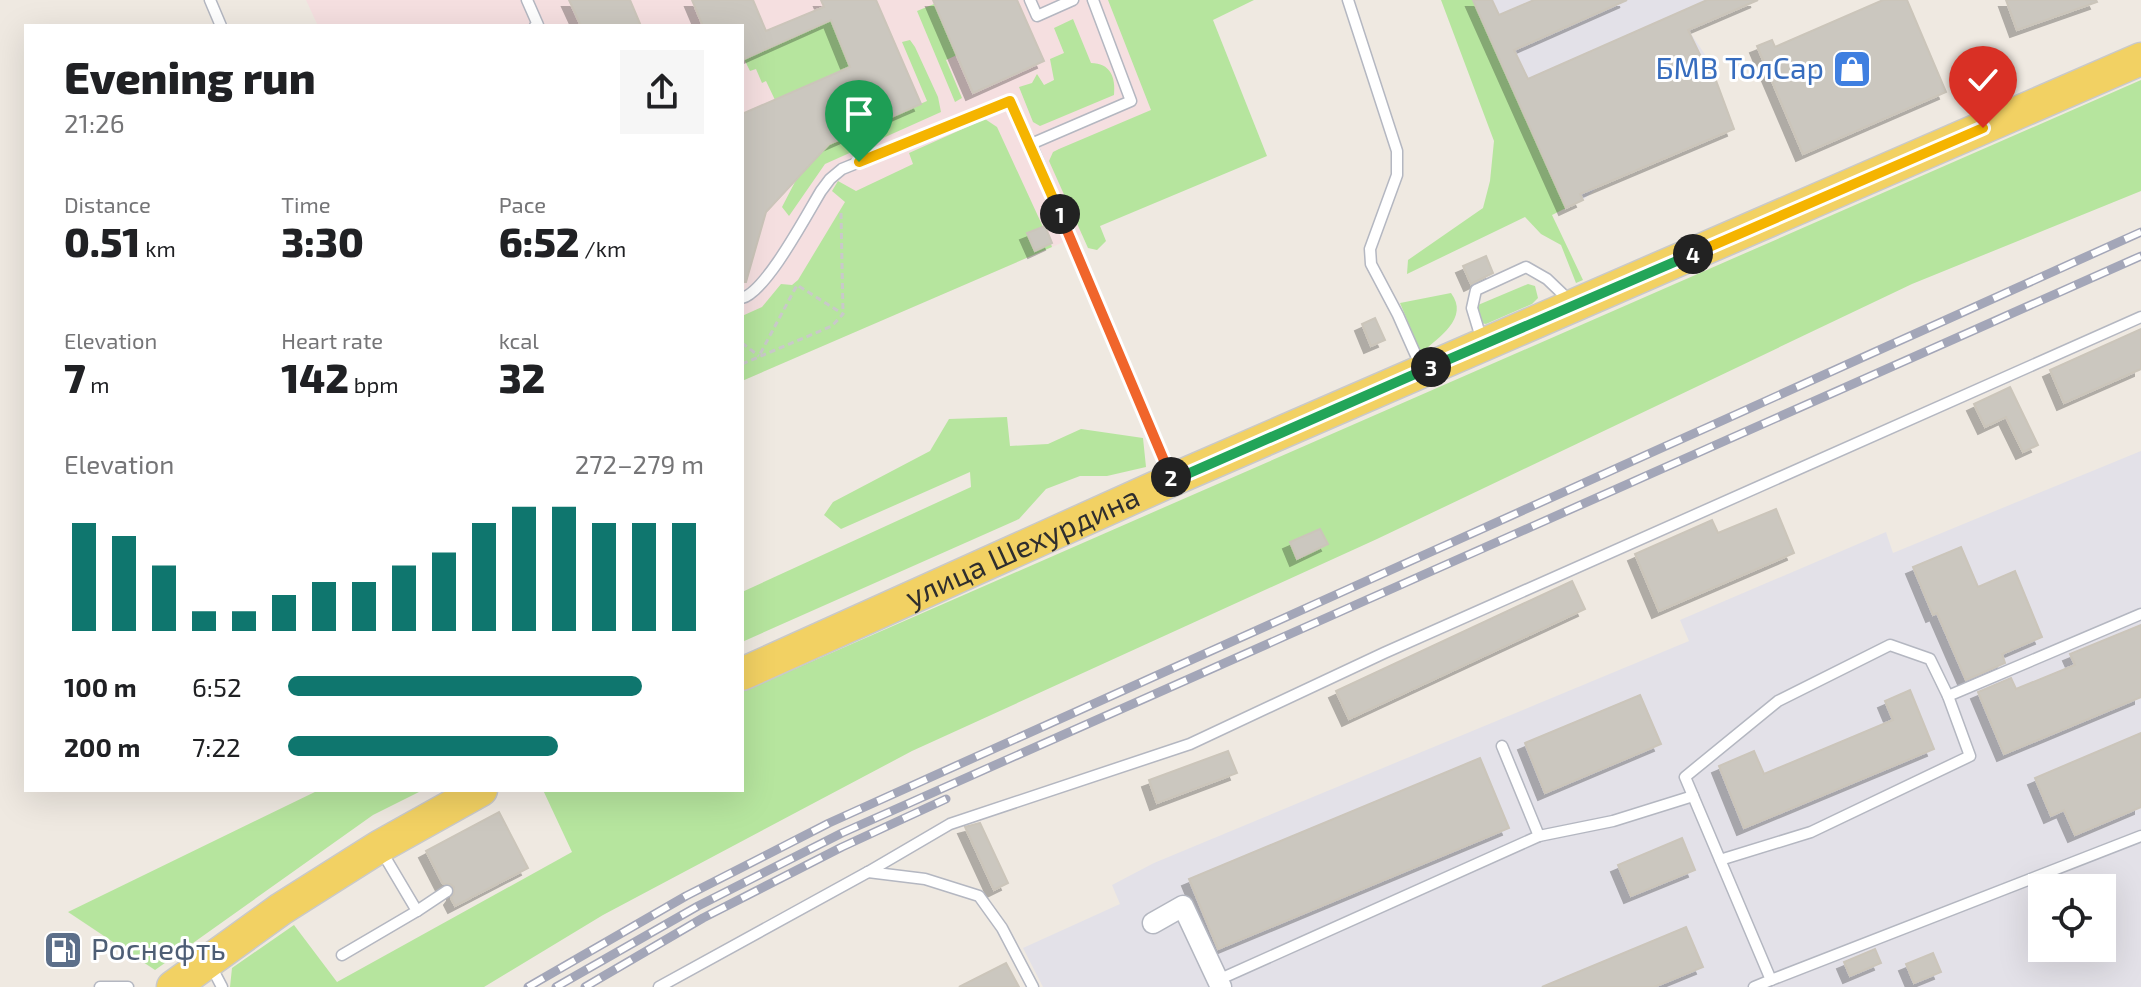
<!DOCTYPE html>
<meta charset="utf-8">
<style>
:root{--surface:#fff;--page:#f6f6f6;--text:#202124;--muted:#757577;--accent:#0f766e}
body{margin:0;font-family:"Exo 2",sans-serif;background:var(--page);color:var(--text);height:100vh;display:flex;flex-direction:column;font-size:30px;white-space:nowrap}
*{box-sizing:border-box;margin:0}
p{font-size:26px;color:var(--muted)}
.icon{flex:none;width:44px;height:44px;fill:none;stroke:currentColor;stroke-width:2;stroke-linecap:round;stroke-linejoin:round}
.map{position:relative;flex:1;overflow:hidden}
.drawer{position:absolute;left:24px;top:24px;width:720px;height:768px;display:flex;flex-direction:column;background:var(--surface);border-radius:0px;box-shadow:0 8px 32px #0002}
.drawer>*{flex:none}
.buttons{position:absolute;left:2028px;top:874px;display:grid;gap:16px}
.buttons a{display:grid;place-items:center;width:88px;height:88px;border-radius:0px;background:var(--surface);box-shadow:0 8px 32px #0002;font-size:40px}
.pin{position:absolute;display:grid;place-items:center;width:68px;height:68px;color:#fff;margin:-82px -34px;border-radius:50% 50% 50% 0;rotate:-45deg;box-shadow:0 0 8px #0007}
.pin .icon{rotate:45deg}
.km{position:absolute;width:40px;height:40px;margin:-20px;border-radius:50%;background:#222;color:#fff;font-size:22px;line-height:40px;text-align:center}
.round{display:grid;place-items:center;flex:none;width:84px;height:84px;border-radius:0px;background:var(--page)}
.headline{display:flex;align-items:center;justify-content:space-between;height:136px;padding:0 40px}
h1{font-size:44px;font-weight:800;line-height:60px}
.metrics{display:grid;grid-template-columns:repeat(3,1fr);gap:12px;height:136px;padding:8px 40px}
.metrics div{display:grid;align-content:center}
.metrics b{font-size:40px;font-weight:800}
.metrics small{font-size:22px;font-weight:400}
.metrics p{font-size:22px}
.chart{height:224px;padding:16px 40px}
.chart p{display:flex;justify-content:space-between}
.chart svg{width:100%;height:144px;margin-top:8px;stroke:var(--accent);stroke-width:6}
ul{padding:0 40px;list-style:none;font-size:26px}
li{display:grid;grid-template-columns:128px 96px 1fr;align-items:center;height:60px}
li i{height:20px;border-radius:10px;background:var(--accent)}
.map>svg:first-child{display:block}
.industrial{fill:#e3e1e8;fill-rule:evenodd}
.medical{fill:#f5dfe0}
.green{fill:#b6e59e}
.building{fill:#cbc7bf;stroke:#cbc5ba;stroke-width:2;filter:url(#shadow)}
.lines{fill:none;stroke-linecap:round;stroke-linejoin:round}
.lane-casing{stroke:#b4b7c1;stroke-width:13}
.street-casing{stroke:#b4b7c1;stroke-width:23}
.primary-casing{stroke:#c9c9c9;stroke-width:35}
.path{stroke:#c9c9c9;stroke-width:3;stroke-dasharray:6 4;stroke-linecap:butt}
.lane{stroke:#fff;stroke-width:10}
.street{stroke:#fff;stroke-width:20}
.primary{stroke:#f2d163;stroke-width:32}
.rail-casing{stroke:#a3a6b8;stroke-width:9}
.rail{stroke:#fff;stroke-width:6;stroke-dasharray:18;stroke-linecap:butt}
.split-1-casing{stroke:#fff;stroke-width:16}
.split-2-casing{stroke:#fff;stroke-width:16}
.split-3-casing{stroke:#fff;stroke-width:16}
.split-4-casing{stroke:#fff;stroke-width:16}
.split-5-casing{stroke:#fff;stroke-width:16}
.split-1{stroke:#f5b400;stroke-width:10}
.split-2{stroke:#f0652b;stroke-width:10}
.split-3{stroke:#22a559;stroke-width:10}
.split-4{stroke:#22a559;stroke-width:10}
.split-5{stroke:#f5b400;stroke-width:10}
.labels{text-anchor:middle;stroke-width:6;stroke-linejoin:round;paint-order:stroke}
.shop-label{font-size:30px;fill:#366cbe;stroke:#fff;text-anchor:end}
.street-label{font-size:30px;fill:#2e2e2e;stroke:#fff}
.service-label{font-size:30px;fill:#4e5e75;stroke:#fff;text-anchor:start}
</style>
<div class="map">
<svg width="2141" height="987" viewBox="0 0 2141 987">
<defs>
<filter id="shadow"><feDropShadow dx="-7" dy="7" stdDeviation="0" flood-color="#0004"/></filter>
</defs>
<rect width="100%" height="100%" fill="#efe9e1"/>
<g class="industrial">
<path d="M1473 0H1758L1689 31 1708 59 1727 110 1599 186 1583 200Z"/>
<path d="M2141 451V987H1043L1023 948 1120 904 1112 885 1154 863 1689 641 1680 620 1886 532 1893 553ZM2042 888H2102V948H2042Z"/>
</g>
<path class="medical" d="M306 0H1133L1176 102 1103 225 742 381V26H318Z"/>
<g class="green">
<path d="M1108 0H1254L1213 20 1267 156 1100 226 1106 241 1097 250 1088 248 1049 161 1053 152 1059 149 1151 110Z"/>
<path d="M1441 0H1473L1566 208 1552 215 1583 280 1576 283 1561 245 1541 234 1525 217 1407 274 1408 260 1483 208 1490 181 1494 141Z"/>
<path d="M934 4 957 55 946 60 962 98 955 102 917 11Z"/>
<path d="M1073 19 1091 63C1110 63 1116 77 1114 95L1040 126 1033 122 1019 87 1032 83 1037 74 1044 85 1054 80 1050 59 1064 53 1054 28Z"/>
<path d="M831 20 850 67 775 100 766 81 762 83 756 69 750 71 744 59Z"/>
<path d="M910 40 915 47 938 97 941 112 825 164 789 216 782 207 796 180 829 144 927 101 902 42Z"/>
<path d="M2141 80V191L1912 284 1377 539 912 751 603 915 484 987H230L232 968 294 925 337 982 572 852 543 790H742V692Z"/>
<path d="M985 119 997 127 1043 227 1027 234 1034 251 1051 244 1052 247 742 381V316L762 307 781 284 792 285 798 280 845 202 832 191 838 181 856 191 913 164 909 153Z"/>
<path d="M1528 284 1535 286 1538 298 1532 304 1486 324 1481 323 1475 313 1478 305Z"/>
<path d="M1451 293C1470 318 1438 338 1421 353L1400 303Z"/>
<path d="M1007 417 1010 446 1048 444 1081 429 1143 438 1146 467 1107 476H1080L1046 489 1019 519 742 642V592L971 487 970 472 841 529 824 515 833 502 930 451 949 419Z"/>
<path d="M319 790H423L373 815 155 970 68 912Z"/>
</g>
<g class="building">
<path d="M569 0H630L641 26H581Z"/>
<path d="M692 0H753L766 31 824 7 821 0H876L921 104 829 144 766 212 746 282H742V114L850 67 831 20 742 60V26H703Z"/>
<path d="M933 0H1017L1044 61 973 93Z"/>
<path d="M1473 0H1492L1499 15 1534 0H1627L1514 50 1528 79 1707 0H1758L1688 30 1703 61 1708 59 1734 129 1580 194 1583 200 1566 208Z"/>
<path d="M1883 0H1907L1946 92 1803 154 1757 46 1772 40 1775 47Z"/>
<path d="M2006 0H2096L2097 2 2017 30Z"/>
<path d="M1045 226 1052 243 1035 251 1027 233Z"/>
<path d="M1486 256 1493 273 1471 284 1463 266Z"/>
<path d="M1375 318 1385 340 1371 346 1362 324Z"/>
<path d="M2141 329V369L2064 403 2050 370Z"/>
<path d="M2010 387 2038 445 2023 452 2006 417 1985 427 1974 404Z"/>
<path d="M1776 509 1794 553 1659 611 1635 554 1712 520 1718 533Z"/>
<path d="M1320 529 1328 544 1297 559 1290 542Z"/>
<path d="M1961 547 1978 587 2015 571 2042 637 2002 654 2005 663 1966 680 1937 613 1933 615 1913 567Z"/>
<path d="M1572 581 1585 609 1349 719 1336 691Z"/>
<path d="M2141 625V697L2004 754 1978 692 2011 678 2016 689 2075 665 2070 654Z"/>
<path d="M1910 690 1934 749 1744 828 1719 766 1754 751 1764 774 1893 720 1885 701Z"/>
<path d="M1640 695 1661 744 1545 793 1525 743Z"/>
<path d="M2141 733V807L2075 835 2064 810 2051 816 2035 778Z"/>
<path d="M1228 751 1237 773 1157 803 1149 780Z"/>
<path d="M1480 758 1509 828 1218 949 1189 879Z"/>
<path d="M499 812 528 868 455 906 451 898 454 894V887L450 884H443L426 851Z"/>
<path d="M980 823 1008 883 994 890 965 827Z"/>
<path d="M1682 838 1695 870 1631 896 1618 865Z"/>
<path d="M1686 927 1703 967 1654 987H1542Z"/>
<path d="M1875 949 1881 963 1850 976 1844 962Z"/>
<path d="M1933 953 1941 972 1914 983 1906 964Z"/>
<path d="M1006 963 1019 987H959Z"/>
</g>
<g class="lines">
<g class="lane-casing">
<g id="lane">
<path d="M210 0 221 26"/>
<path d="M527 0 538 25 535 26"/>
<path d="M1030 0 1037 16 1073 0"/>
<path d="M1348 0 1397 151V175L1370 249 1371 264 1398 315 1422 369"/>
<path d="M1031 144 1131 101 1093 0"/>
<path d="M742 298C766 292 807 214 821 191L830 179 842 169 1010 101 1031 144 1170 475"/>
<path d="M1482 341 1472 308 1476 290 1526 267 1547 279 1571 302"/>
<path d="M1948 696 2141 614"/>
<path d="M1502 746 1539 836"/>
<path d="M1720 860 1811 832 1970 756 1948 696 1930 659 1890 645 1778 701 1685 777 1771 980 1754 987"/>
<path d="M868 872 925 879 979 896 1002 928 1033 987"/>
<path d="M417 911 447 891"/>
<path d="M342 955 417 911 382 852"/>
<path d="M210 964 222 987"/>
<path d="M1218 980 1539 836 1613 821 1693 796"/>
<path d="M1771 980 2141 836"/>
<path d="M100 987H128"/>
<path d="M659 987 868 872 950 824 1190 744 1384 653 2141 317"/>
</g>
</g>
<g class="street-casing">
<path id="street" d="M1153 923 1183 906 1221 987"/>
</g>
<g class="primary-casing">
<g id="primary">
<path id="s1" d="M742 674 1172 480 2141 59"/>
<path d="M173 987 281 909 379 847 481 790"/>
</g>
</g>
<g class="path">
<path d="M841 213 843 314"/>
<path d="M742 343 759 356"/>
<path d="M742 364 832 326 843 314 797 285 759 356"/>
</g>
<use href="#lane" class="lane"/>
<use href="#street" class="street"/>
<use href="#primary" class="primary"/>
<g class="rail-casing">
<g id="rail">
<path d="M528 987 686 896 829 823 2141 232"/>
<path d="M556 987 698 906 842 833 2141 256"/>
<path d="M585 987 703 918 842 847 946 799"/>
</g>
</g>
<use href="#rail" class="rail"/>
</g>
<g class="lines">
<g class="split-1-casing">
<path id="split-1" d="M859 162 1010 101 1060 214"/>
</g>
<g class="split-2-casing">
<path id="split-2" d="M1060 214 1171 477"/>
</g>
<g class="split-3-casing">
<path id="split-3" d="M1171 477 1172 480 1185 475 1431 367"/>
</g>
<g class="split-4-casing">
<path id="split-4" d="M1431 367 1693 254"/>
</g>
<g class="split-5-casing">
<path id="split-5" d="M1693 254 1983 128"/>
</g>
<use href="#split-1" class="split-1"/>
<use href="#split-2" class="split-2"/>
<use href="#split-3" class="split-3"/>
<use href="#split-4" class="split-4"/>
<use href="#split-5" class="split-5"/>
</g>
<defs>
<g id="shop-square" transform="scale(2)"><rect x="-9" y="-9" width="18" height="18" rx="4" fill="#3f7fe0" stroke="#fff"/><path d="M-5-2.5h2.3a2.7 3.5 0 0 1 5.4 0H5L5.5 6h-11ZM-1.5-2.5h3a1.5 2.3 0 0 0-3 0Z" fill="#fff"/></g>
<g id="fuel-square" transform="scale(2)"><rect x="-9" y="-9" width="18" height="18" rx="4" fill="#5c6f8a" stroke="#fff"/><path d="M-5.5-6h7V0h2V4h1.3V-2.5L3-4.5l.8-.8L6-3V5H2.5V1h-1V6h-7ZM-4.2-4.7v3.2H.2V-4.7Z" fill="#fff"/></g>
</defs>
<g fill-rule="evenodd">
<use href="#shop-square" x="1852" y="69"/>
<use href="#fuel-square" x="63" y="950"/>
</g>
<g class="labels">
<g class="shop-label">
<text x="1824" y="79">БМВ ТолСар</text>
</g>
<g class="street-label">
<text dy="10" stroke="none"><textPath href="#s1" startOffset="308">улица Шехурдина</textPath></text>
</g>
<g class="service-label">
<text x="91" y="960">Роснефть</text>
</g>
</g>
</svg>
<div class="buttons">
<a><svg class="icon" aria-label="locate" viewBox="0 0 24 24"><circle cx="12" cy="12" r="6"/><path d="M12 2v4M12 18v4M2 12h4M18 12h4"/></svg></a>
</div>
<div class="pin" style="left:859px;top:162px;background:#1e9e55"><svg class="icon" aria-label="arrive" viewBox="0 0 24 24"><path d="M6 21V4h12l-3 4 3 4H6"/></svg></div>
<div class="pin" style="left:1983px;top:128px;background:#d93025"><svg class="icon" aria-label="check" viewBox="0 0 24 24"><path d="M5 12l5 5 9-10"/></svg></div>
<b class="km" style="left:1060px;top:214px">1</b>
<b class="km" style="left:1171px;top:477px">2</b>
<b class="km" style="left:1431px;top:367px">3</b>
<b class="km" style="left:1693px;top:254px">4</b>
<section class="drawer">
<div class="headline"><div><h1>Evening run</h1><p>21:26</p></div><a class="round"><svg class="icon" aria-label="share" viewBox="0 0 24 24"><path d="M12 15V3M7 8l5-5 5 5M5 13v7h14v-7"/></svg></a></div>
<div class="metrics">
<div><p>Distance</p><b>0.51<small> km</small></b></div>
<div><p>Time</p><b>3:30</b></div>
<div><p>Pace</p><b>6:52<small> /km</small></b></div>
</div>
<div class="metrics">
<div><p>Elevation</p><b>7<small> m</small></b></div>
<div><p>Heart rate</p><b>142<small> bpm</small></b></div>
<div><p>kcal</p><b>32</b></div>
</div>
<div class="chart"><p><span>Elevation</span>272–279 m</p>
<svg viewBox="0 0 160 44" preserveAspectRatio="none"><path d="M5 44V11M15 44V15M25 44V24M35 44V38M45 44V38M55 44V33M65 44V29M75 44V29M85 44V24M95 44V20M105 44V11M115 44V6M125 44V6M135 44V11M145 44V11M155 44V11"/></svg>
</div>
<ul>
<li><b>100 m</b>6:52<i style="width:85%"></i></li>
<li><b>200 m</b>7:22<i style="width:65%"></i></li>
</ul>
</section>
</div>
